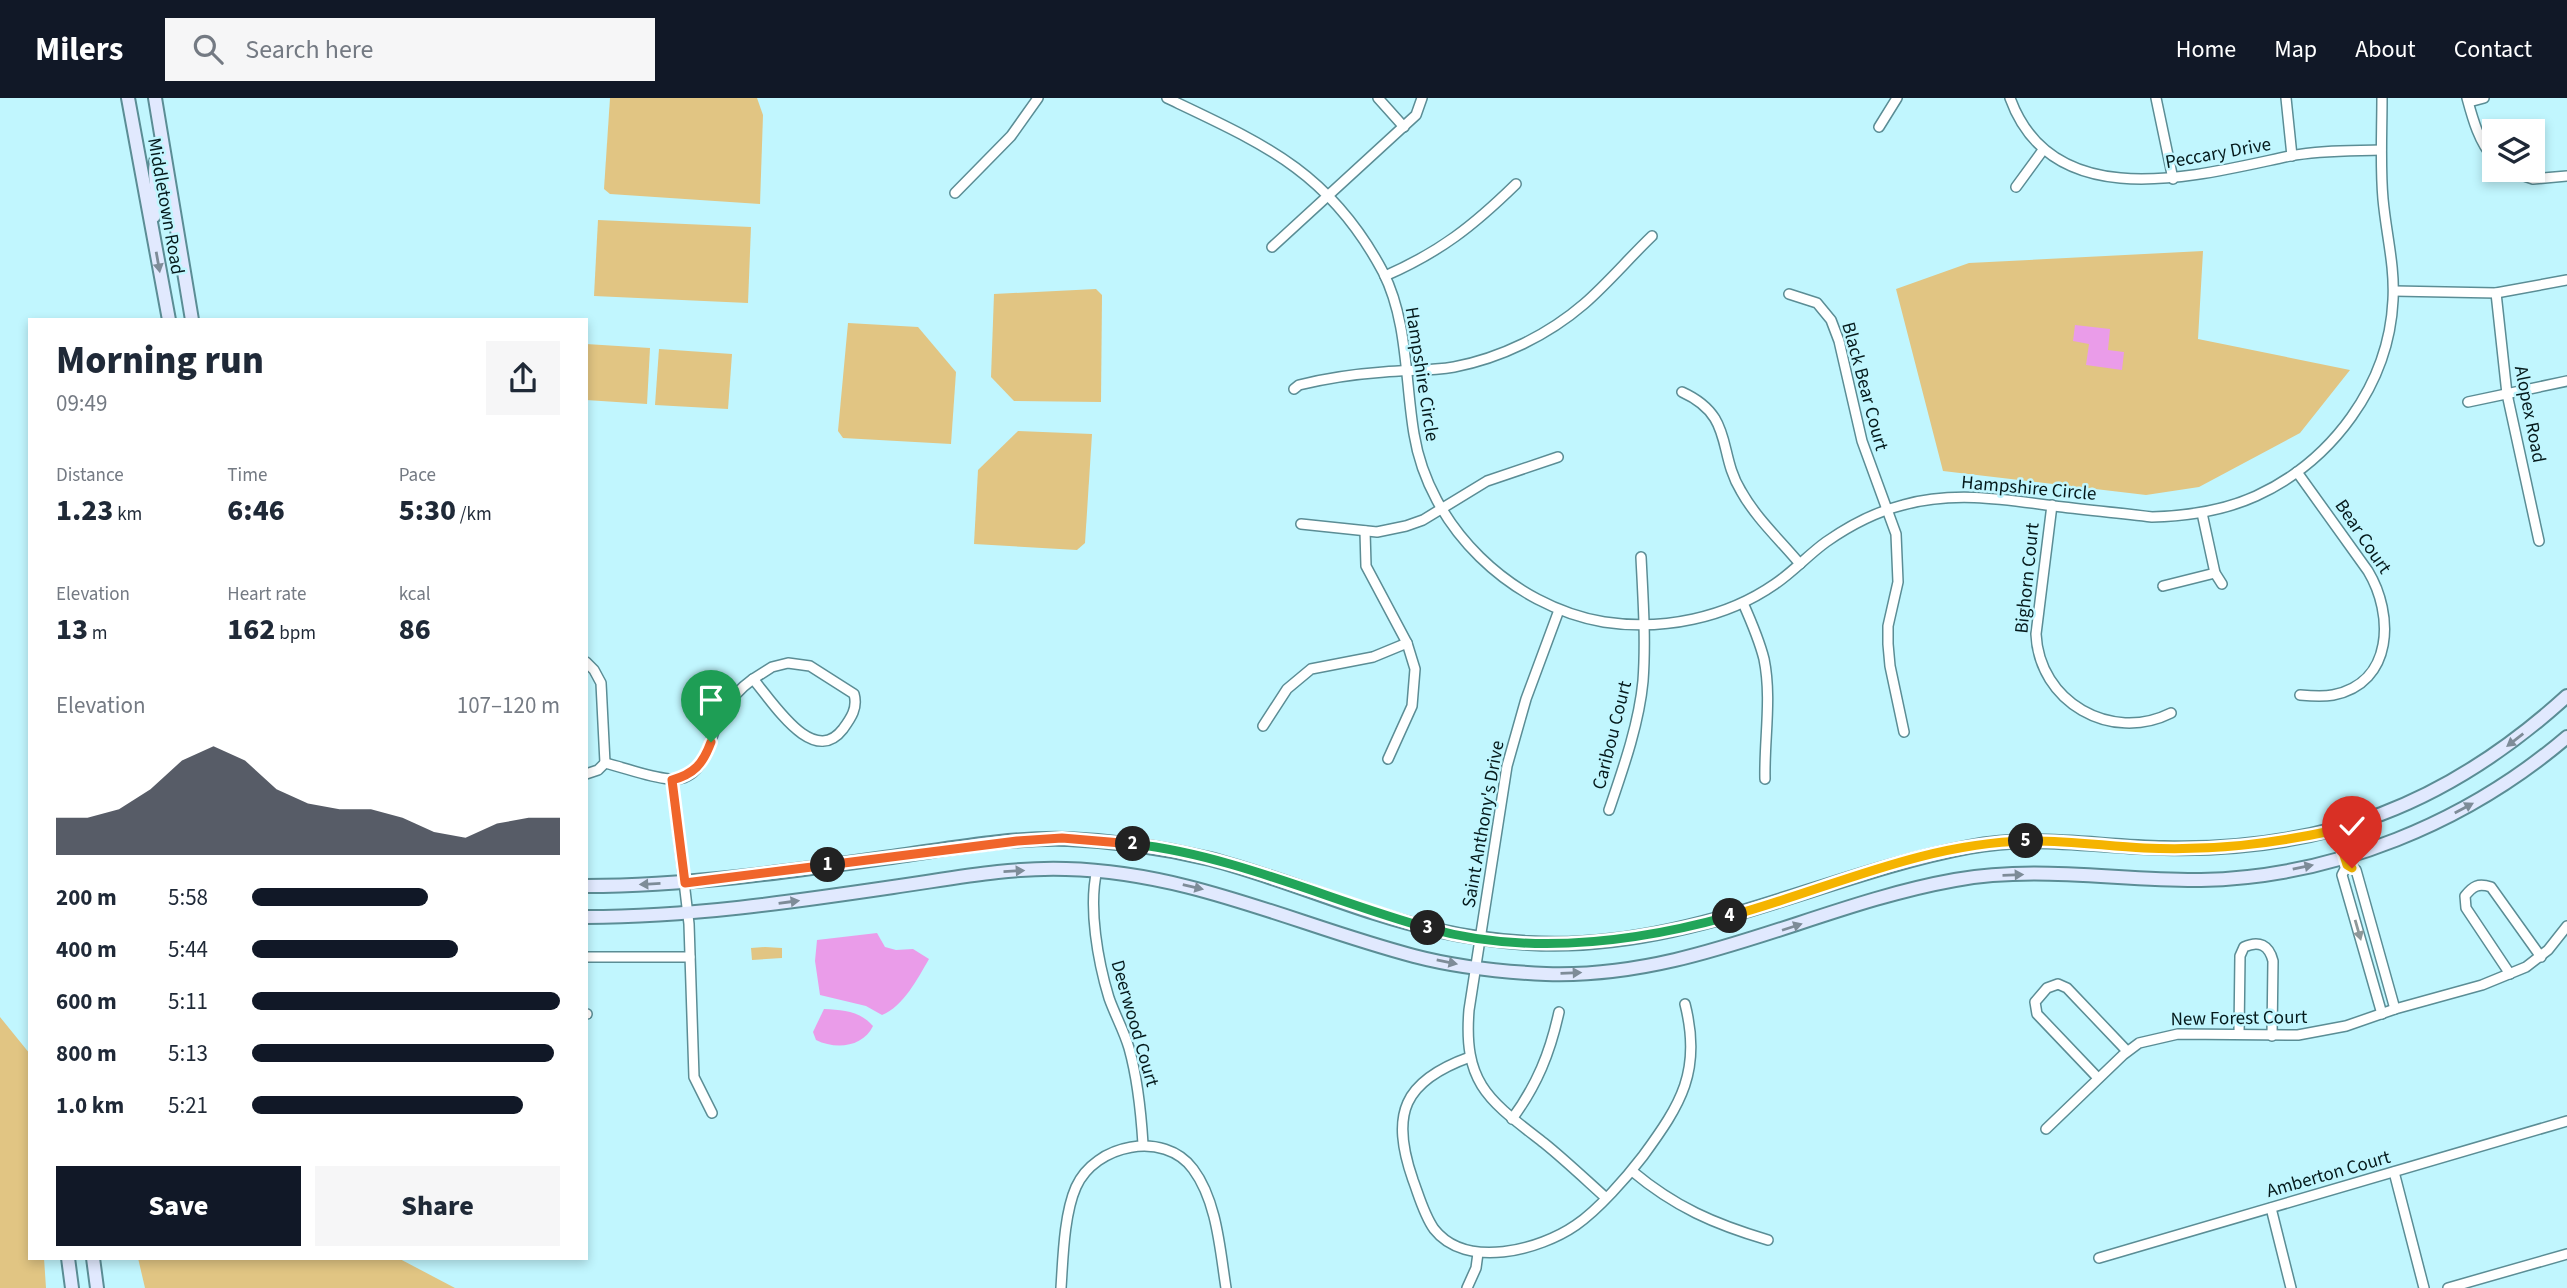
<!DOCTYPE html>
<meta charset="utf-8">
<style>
:root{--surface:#fff;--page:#f6f6f7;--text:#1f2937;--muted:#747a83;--accent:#111827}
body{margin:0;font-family:"Source Sans 3",sans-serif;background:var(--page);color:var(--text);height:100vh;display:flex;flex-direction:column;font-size:26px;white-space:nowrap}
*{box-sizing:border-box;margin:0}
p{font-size:23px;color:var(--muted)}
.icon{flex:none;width:38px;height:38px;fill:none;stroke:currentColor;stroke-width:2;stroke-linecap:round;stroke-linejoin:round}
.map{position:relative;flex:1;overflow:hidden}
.sheet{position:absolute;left:28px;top:220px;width:560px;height:942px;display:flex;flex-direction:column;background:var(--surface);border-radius:0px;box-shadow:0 4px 10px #0003}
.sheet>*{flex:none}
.fabs{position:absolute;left:2482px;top:21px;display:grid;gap:14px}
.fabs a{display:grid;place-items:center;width:63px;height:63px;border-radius:0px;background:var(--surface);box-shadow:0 4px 10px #0003;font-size:35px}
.pin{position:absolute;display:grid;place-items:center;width:60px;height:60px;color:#fff;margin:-72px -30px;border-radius:50% 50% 50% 0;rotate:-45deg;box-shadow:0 0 7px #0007}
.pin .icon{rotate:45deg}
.km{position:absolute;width:35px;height:35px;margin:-18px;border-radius:50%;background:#222;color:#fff;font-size:19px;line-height:35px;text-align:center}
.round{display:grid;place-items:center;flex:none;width:74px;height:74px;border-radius:0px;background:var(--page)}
.overview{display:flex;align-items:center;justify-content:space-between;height:119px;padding:0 28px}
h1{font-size:38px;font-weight:800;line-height:52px}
.stats{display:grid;grid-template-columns:repeat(3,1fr);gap:10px;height:119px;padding:7px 28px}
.stats div{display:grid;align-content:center}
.stats b{font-size:30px;font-weight:800}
.stats small{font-size:19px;font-weight:400}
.stats p{font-size:19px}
.chart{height:196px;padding:14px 28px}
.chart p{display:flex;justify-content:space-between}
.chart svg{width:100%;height:126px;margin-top:7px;fill:var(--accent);opacity:.7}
.cta{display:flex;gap:14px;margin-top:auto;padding:14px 28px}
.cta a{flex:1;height:80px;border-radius:0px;background:var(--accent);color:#fff;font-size:28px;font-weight:800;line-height:80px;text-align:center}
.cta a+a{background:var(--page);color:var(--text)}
ul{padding:0 28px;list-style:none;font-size:23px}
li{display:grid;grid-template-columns:112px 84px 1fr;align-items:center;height:52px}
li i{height:18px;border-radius:9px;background:var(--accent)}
header{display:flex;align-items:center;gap:42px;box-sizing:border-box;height:98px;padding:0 35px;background:var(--accent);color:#fff}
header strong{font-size:33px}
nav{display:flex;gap:38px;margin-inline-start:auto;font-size:24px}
.search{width:490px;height:63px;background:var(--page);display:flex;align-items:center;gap:18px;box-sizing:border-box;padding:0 24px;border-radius:0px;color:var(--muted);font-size:26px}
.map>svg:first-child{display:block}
.green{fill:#e1c583}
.water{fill:#ea9ce9}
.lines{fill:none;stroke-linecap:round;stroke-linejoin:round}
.street-casing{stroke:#5b8d95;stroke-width:12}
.secondary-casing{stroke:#5b8d95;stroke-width:16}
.street{stroke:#fff;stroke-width:9}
.secondary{stroke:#e1e9fe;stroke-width:12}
.oneway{fill:#7e8c98}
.oneway2{fill:#8e9899}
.split-1-casing{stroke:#fff;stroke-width:14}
.split-2-casing{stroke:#fff;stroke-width:14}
.split-3-casing{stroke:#fff;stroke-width:14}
.split-4-casing{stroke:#fff;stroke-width:14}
.split-5-casing{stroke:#fff;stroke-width:14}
.split-6-casing{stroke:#fff;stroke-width:14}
.split-1{stroke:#f0652b;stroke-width:9}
.split-2{stroke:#f0652b;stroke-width:9}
.split-3{stroke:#22a559;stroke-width:9}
.split-4{stroke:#22a559;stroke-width:9}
.split-5{stroke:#f5b400;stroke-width:9}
.split-6{stroke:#f5b400;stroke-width:9}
.labels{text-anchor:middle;stroke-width:5;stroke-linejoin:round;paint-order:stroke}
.street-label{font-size:19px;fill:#051a1c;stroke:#c1f6fe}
</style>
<header>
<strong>Milers</strong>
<div class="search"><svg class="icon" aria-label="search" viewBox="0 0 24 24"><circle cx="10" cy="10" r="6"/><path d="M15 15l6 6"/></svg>Search here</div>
<nav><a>Home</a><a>Map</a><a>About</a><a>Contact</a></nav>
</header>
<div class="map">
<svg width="2567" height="1190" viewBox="0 0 2567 1190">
<rect width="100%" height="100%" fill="#c1f6fe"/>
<g class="green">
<path d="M610 0H757L763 17 760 106 610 96 604 91Z"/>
<path d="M598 122 751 129 748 205 594 198Z"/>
<path d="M2203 153 2198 241 2350 272 2300 335 2199 389 2146 397 1943 373 1896 191 1969 165Z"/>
<path d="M1096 191 1102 197 1101 304 1014 303 991 279 994 196Z"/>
<path d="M848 225 918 229 956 274 951 346 843 340 838 333Z"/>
<path d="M586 246 650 250 647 306 586 302Z"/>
<path d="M659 251 732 256 728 311 655 307Z"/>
<path d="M1018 333 1092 336 1085 445 1077 452 974 446 978 372Z"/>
<path d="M765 849 782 850V860L752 862 751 850Z"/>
<path d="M0 919 30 956V1160H44L46 1190H0Z"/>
<path d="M138 1160H398L455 1190H145Z"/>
</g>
<g class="water">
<path d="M2075 227 2110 231 2108 252 2124 254 2122 272 2086 267 2089 246 2073 243Z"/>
<path d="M877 835 885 849 896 852 913 851 929 861C918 880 903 909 882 917L866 908 820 897 815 863 817 842Z"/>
<path d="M824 911C843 912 860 913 873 928 863 949 836 952 816 942L813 934Z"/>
</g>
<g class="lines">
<g class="street-casing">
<g id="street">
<path d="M1167 0C1264 46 1330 74 1383 174 1408 223 1405 283 1414 336 1429 429 1511 508 1604 524 1663 533 1726 520 1775 486 1793 474 1808 457 1826 444 1849 428 1875 414 1903 407 1953 393 2003 401 2054 408 2087 412 2120 415 2152 419 2188 418 2223 413 2256 398 2332 363 2389 287 2393 202 2395 168 2386 135 2383 101 2380 68 2382 34 2382 0"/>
<path d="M1378 0 1404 29"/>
<path d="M2010 0C2053 119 2199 77 2290 58 2320 52 2351 53 2381 52"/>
<path d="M2156 0 2173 81"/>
<path d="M2286 0 2292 58"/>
<path d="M2467 0C2473 22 2479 44 2494 61"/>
<path d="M2469 4 2484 0"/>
<path d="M1879 29 1897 0"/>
<path d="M2507 72 2533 81 2567 78"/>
<path d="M2016 89 2043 52"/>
<path d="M955 95 1011 38 1038 0"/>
<path d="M1272 149 1416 17 1422 0"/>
<path d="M1385 178C1440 154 1473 128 1516 86"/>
<path d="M2394 193 2496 195 2567 182"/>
<path d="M2496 195 2507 296 2539 443"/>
<path d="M1789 196 1817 205 1831 222 1839 243 1862 343 1896 436 1898 484 1888 528V546L1890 568 1904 634"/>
<path d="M1294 291 1299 287C1327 280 1356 276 1384 274 1408 272 1431 273 1454 269 1501 260 1548 237 1584 206 1608 185 1629 160 1652 138"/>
<path d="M1682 294C1735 318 1717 354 1741 393 1756 420 1780 442 1800 466"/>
<path d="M2468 304 2567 283"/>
<path d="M2297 374 2368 473C2394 516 2394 585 2333 597 2322 599 2311 598 2300 597"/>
<path d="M2052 407 2036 536C2039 604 2111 645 2171 615"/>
<path d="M2202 415 2215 475 2222 486"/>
<path d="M1301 426 1377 434 1406 428 1423 422 1487 383 1558 359"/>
<path d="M1365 433 1366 468 1407 545 1415 571 1412 608 1388 661"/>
<path d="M2163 488 2215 475"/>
<path d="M1743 505C1751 523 1759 541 1764 561 1772 600 1764 642 1765 681"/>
<path d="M1559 512 1526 601 1507 668 1469 912C1463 987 1490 1003 1544 1045 1565 1062 1585 1081 1605 1099"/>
<path d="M586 564 594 572 601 585 605 665"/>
<path d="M788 565 810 568 854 596C858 610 851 620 843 631 813 670 773 604 753 581L772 569Z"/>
<path d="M1263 628 1287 591 1311 571 1373 559 1407 545"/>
<path d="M605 665C626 670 648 679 669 681 705 685 709 641 720 618 728 604 739 591 753 581"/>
<path d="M586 676 598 672 605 665"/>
<path d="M672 682 689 826 694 979 712 1015"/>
<path d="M1609 712C1623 671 1639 626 1643 583 1646 542 1643 500 1641 459"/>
<path d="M2336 731 2347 767 2342 777 2382 916"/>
<path d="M2347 767 2356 772 2395 911"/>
<path d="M1097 772C1088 809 1098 864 1109 900 1115 917 1124 933 1129 950 1138 982 1141 1014 1143 1046"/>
<path d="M586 859H690"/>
<path d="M2510 876 2466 810 2465 798C2473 788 2478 785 2491 789L2541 859"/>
<path d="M586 916H587"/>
<path d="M2239 936 2240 858 2244 849C2259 842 2269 847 2273 863L2272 938"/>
<path d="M1470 959C1403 983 1390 1016 1413 1082 1419 1098 1424 1117 1434 1131 1466 1172 1540 1152 1576 1127 1598 1112 1627 1079 1643 1058 1681 1006 1702 973 1685 906"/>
<path d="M2098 980 2037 916 2035 904 2047 890 2058 886 2067 890 2127 953"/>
<path d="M1512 1021C1537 987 1550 955 1559 914"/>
<path d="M2046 1031 2123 957 2139 945 2178 936 2298 937 2346 928 2395 911 2482 887 2526 869 2548 852 2567 828"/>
<path d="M1632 1073C1675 1109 1714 1126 1768 1142"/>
<path d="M2394 1074 2424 1190"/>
<path d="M2271 1110 2291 1190"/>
<path d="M2099 1160 2567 1023"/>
<path d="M1061 1190C1063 1160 1064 1116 1076 1089 1095 1046 1164 1032 1193 1071 1217 1103 1220 1152 1226 1190"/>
<path d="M1467 1190 1476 1170 1478 1155"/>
<path d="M2448 1190 2567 1156"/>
</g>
</g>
<g class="secondary-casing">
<g id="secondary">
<path d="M128 0 169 222"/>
<path d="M155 0 192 222"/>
<path d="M154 118C164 97 146 76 162 48"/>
<path d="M586 788C686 788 785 774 884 760 944 752 1007 739 1068 741 1116 743 1164 750 1210 761 1287 781 1359 815 1436 832 1466 839 1498 843 1528 845 1683 855 1821 777 1969 749 2034 736 2098 749 2164 750 2325 754 2448 706 2567 598"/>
<path d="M586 819C689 819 791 804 893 789 950 781 1008 769 1066 771 1190 774 1296 827 1414 858 1456 869 1502 874 1546 876 1692 881 1815 807 1955 782 2037 767 2119 783 2201 782 2335 779 2466 725 2567 639"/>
<path d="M68 1160 72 1190"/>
<path d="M93 1160 97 1190"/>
</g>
</g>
<use href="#street" class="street"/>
<use href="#secondary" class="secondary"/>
</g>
<defs><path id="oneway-solid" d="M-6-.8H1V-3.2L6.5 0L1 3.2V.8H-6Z" transform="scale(1.75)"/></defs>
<g class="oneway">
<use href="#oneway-solid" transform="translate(158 164) rotate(80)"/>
<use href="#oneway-solid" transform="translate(2515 642) rotate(142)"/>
<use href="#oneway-solid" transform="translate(2464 710) rotate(-28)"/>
<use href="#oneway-solid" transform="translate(2303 769) rotate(-12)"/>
<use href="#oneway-solid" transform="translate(1014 773) rotate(-3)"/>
<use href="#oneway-solid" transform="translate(2013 777) rotate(-2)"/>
<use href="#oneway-solid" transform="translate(650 786) rotate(177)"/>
<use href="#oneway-solid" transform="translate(1193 789) rotate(13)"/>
<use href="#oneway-solid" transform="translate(789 804) rotate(-8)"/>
<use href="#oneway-solid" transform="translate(1792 829) rotate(-18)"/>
<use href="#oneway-solid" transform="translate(1447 864) rotate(11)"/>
<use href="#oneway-solid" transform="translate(1571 875) rotate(-2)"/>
</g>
<use class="oneway2" href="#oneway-solid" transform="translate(2358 832) rotate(74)"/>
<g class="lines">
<g class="split-1-casing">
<path id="split-1" d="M711 644C703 666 694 676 672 682L685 785 828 767"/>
</g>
<g class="split-2-casing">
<path id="split-2" d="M828 767 1017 743 1062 740 1133 746"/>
</g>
<g class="split-3-casing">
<path id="split-3" d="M1133 746C1233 757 1331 803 1428 830"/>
</g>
<g class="split-4-casing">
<path id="split-4" d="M1428 830C1527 858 1633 845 1730 818"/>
</g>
<g class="split-5-casing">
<path id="split-5" d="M1730 818C1828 791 1924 745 2026 743"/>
</g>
<g class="split-6-casing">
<path id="split-6" d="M2026 743C2066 742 2105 748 2144 750 2213 753 2270 746 2336 732L2347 767 2352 770"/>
</g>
<use href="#split-1" class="split-1"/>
<use href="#split-2" class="split-2"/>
<use href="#split-3" class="split-3"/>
<use href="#split-4" class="split-4"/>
<use href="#split-5" class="split-5"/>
<use href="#split-6" class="split-6"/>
</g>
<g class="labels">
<g class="street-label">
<text transform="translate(2218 54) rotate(-10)" y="7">Peccary Drive</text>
<text transform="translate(167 108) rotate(80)" y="7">Middletown Road</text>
<text transform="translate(1423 276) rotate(81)" y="7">Hampshire Circle</text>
<text transform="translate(1866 288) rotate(75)" y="7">Black Bear Court</text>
<text transform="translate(2531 316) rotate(79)" y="7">Alopex Road</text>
<text transform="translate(2029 389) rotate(5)" y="7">Hampshire Circle</text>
<text transform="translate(2364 438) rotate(56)" y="7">Bear Court</text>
<text transform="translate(2026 480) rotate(-84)" y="7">Bighorn Court</text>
<text transform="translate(1611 637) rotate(-76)" y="7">Caribou Court</text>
<text transform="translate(1482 726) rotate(-80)" y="7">Saint Anthony's Drive</text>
<text transform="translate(2239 919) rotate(-1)" y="7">New Forest Court</text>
<text transform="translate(1136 925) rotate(74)" y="7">Deerwood Court</text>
<text transform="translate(2328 1075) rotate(-16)" y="7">Amberton Court</text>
</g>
</g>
</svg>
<div class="fabs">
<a><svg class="icon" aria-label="layers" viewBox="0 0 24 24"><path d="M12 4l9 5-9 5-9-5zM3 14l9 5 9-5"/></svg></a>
</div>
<div class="pin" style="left:711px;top:644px;background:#1e9e55"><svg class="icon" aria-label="arrive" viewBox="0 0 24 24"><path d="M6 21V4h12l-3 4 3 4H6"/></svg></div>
<div class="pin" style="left:2352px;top:770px;background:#d93025"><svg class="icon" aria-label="check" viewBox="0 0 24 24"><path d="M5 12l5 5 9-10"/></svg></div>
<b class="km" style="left:828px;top:767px">1</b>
<b class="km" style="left:1133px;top:746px">2</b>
<b class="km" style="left:1428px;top:830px">3</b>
<b class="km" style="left:1730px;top:818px">4</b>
<b class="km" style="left:2026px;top:743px">5</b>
<section class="sheet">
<div class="overview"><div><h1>Morning run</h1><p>09:49</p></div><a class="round"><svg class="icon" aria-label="share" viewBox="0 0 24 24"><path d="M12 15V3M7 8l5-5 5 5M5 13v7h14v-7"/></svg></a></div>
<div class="stats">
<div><p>Distance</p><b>1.23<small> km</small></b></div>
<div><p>Time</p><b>6:46</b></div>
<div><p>Pace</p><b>5:30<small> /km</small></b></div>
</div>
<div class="stats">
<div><p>Elevation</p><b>13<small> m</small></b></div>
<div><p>Heart rate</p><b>162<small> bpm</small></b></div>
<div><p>kcal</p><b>86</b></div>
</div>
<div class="chart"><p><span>Elevation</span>107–120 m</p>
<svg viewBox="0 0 160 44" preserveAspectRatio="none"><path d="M0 44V31L10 31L20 28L30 21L40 11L50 6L60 11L70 21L80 26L90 28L100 28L110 31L120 36L130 38L140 33L150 31L160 31V44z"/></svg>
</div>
<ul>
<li><b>200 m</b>5:58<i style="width:57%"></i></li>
<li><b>400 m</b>5:44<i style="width:67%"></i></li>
<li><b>600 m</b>5:11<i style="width:100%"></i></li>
<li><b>800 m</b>5:13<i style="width:98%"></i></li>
<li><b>1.0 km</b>5:21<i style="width:88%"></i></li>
</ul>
<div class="cta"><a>Save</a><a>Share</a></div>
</section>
</div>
